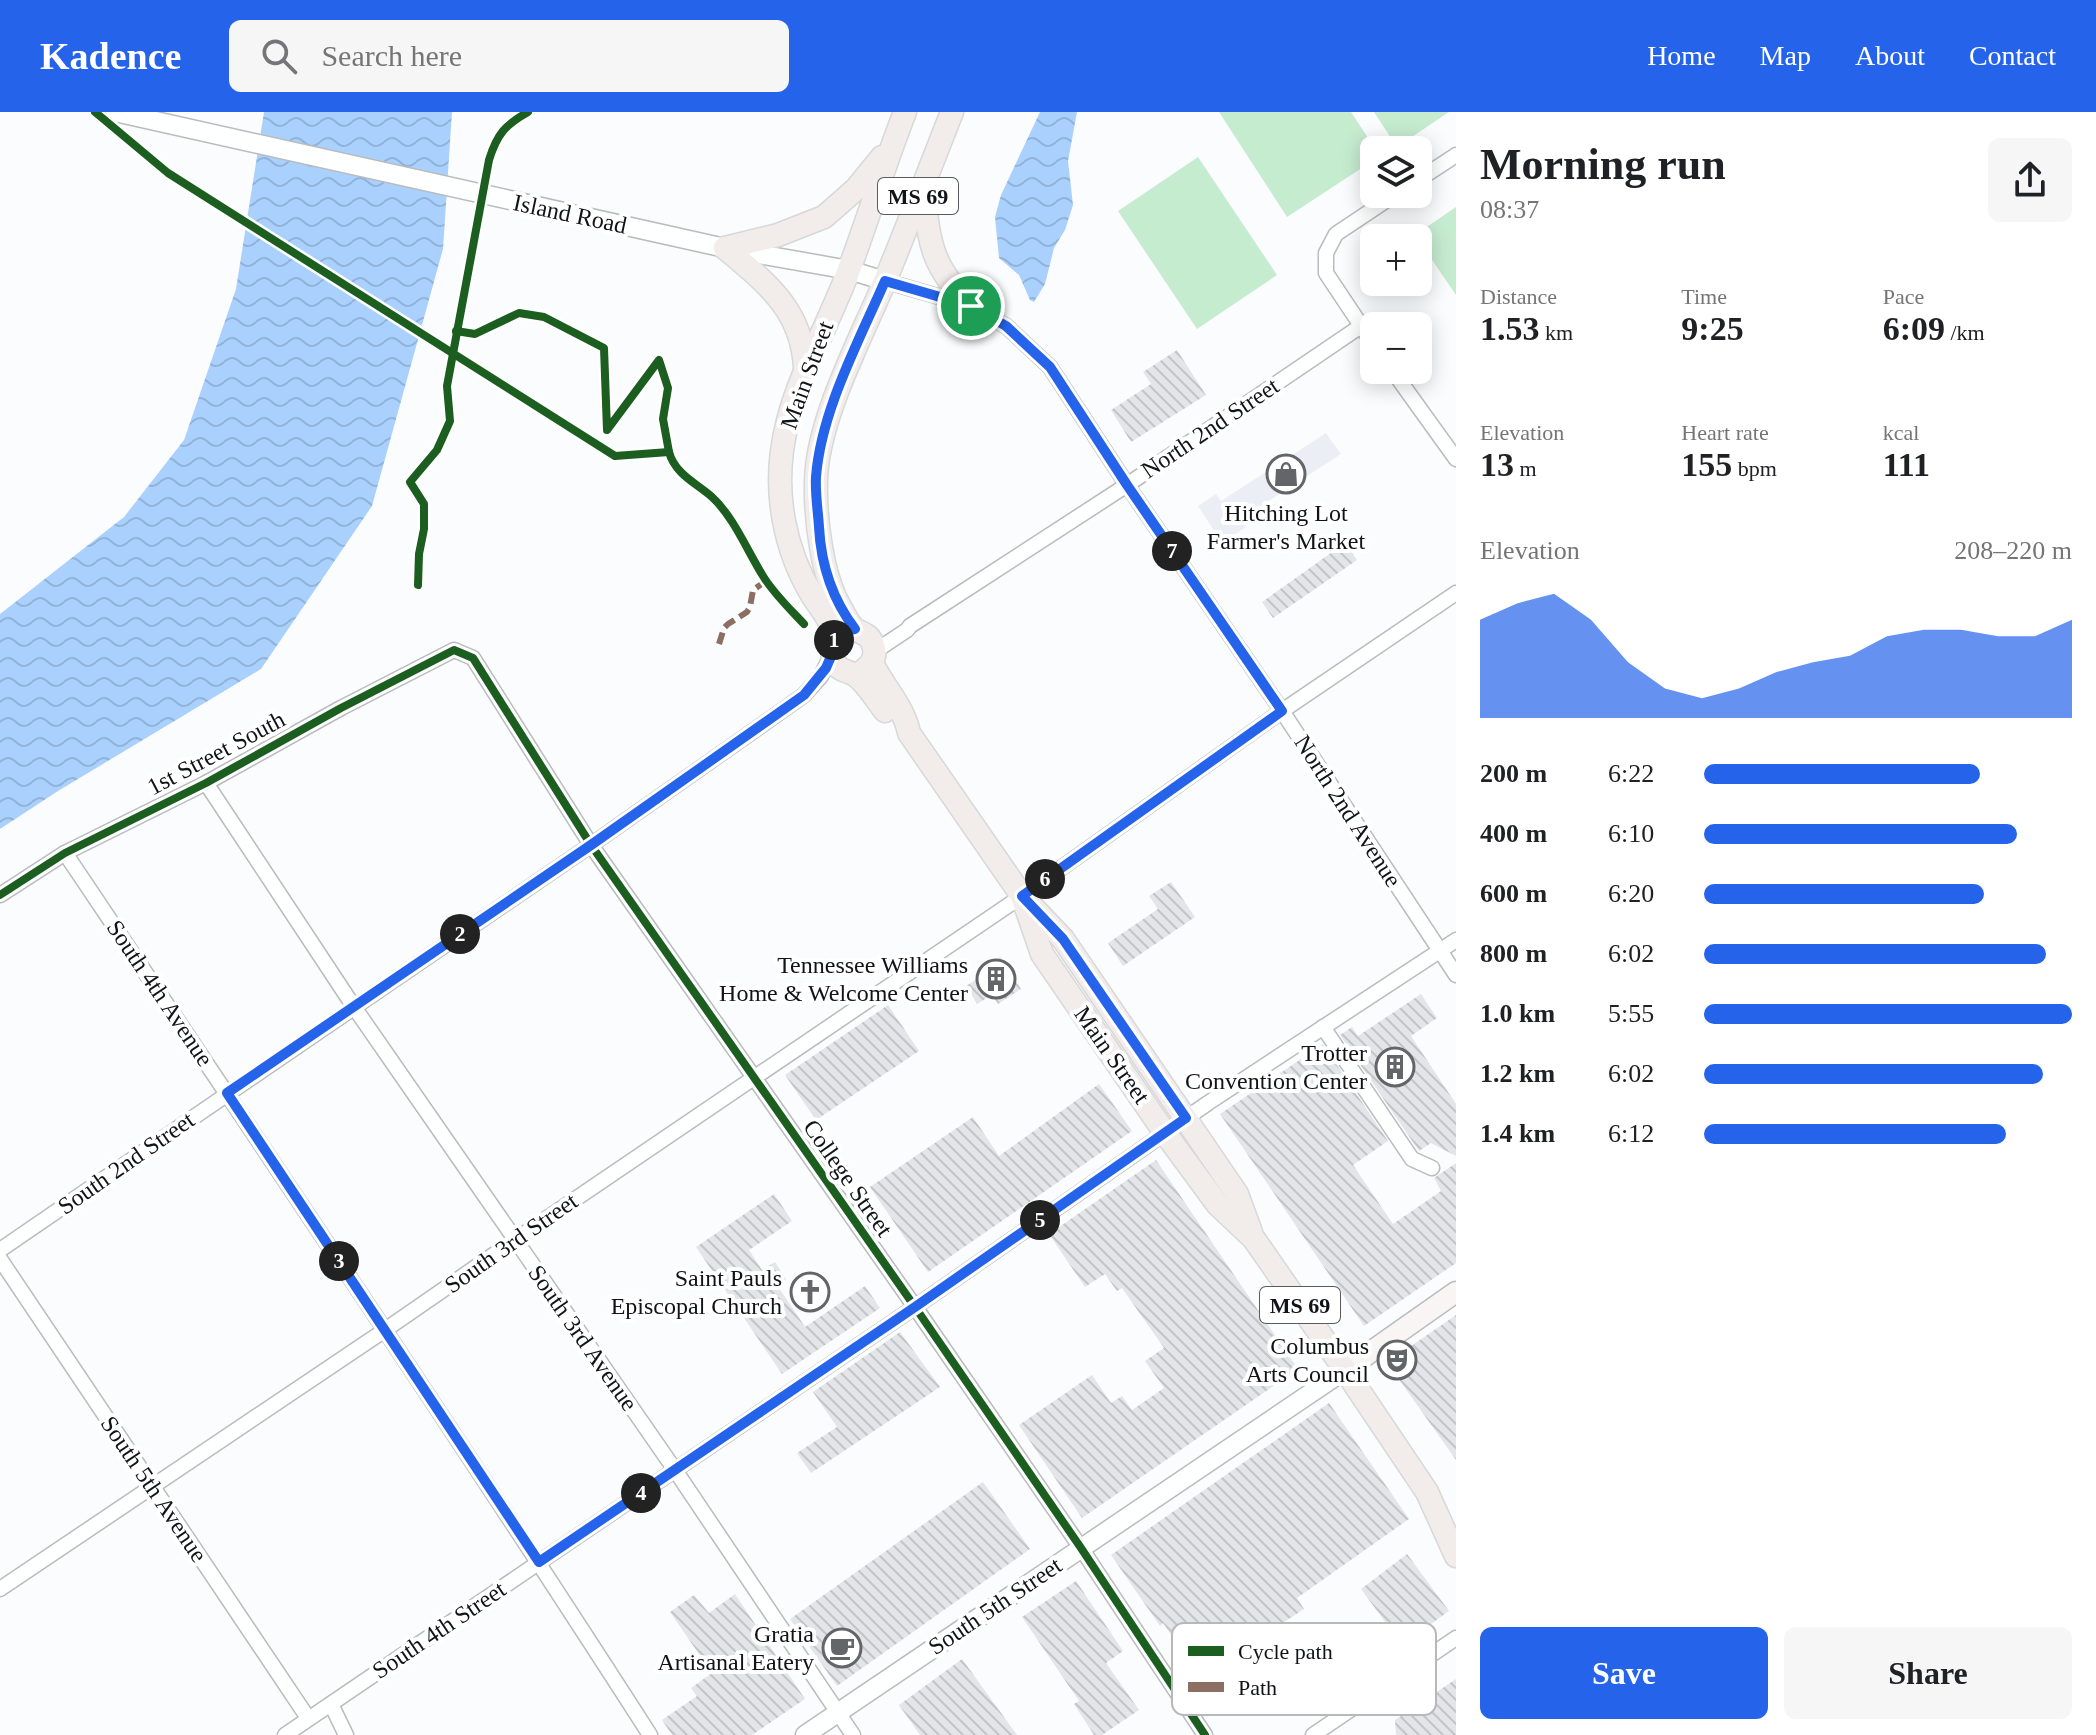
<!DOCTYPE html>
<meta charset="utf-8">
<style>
:root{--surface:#fff;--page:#f6f6f6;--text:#202124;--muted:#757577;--accent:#2563eb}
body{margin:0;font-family:"Times New Roman",serif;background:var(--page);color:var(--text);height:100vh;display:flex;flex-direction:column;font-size:30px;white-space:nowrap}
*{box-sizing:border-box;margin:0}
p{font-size:26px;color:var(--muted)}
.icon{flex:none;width:44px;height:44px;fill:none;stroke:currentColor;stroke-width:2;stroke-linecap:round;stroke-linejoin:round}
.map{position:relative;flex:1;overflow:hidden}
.details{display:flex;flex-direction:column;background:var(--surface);width:640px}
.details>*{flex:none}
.buttons{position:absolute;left:1360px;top:24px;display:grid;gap:16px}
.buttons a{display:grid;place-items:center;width:72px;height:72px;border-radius:12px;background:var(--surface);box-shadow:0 4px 20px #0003;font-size:40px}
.pin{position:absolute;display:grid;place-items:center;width:68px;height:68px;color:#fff;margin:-34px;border:4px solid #fff;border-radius:50%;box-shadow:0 2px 8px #0007}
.km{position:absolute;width:40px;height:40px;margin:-20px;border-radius:50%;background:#222;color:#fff;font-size:22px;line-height:40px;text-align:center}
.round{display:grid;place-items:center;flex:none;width:84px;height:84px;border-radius:12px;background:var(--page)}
.head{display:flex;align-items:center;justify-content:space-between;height:136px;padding:0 24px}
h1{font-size:44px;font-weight:800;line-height:60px}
.figures{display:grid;grid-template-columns:repeat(3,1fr);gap:12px;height:136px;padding:8px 24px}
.figures div{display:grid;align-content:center}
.figures b{font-size:34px;font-weight:800}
.figures small{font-size:22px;font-weight:400}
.figures p{font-size:22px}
.chart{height:224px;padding:16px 24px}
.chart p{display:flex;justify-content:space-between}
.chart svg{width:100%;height:144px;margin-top:8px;fill:var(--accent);opacity:.7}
.button{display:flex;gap:16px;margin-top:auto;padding:16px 24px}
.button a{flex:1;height:92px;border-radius:12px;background:var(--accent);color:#fff;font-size:32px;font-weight:800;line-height:92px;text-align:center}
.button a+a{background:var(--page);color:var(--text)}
ul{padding:0 24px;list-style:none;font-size:26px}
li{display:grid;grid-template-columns:128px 96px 1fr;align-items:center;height:60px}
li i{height:20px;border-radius:10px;background:var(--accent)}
header{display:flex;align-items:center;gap:48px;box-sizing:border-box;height:112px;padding:0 40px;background:var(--accent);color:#fff}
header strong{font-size:38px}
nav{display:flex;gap:44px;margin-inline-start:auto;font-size:28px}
.search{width:560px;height:72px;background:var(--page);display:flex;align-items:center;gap:20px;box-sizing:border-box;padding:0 28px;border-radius:12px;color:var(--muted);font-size:30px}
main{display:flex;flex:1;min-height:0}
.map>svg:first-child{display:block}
.built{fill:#ebeff5}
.green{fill:#c6ecd0}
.water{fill:url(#water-waves)}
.building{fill:url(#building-back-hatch)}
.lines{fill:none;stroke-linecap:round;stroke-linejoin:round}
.minor-casing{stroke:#b9bbbc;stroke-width:17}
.tertiary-casing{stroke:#b9bbbc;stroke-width:21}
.secondary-casing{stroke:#b9bbbc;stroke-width:23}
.primary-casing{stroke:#d7d8d9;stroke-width:25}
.minor{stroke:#feffff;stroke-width:14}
.tertiary{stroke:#feffff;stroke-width:18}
.secondary{stroke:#f8f5f4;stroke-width:20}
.primary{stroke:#f2ecea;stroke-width:22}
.quiet{stroke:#8d6e63;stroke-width:6;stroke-dasharray:12 6;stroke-linecap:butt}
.cycleway-casing{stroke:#fff;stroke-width:13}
.cycleway{stroke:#1b5e20;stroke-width:8}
.route-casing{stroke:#fff;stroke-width:16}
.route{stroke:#2563eb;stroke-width:10}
.labels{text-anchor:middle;stroke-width:8;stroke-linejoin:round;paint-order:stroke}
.shield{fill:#fff;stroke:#585a5d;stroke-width:2}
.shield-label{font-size:22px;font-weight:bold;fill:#111317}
.street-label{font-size:24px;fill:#111317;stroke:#fff}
.poi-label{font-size:24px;fill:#111317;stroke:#fff;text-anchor:end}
.key{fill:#fff;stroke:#b8b8b9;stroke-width:2}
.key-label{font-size:22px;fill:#111317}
</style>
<header>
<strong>Kadence</strong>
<div class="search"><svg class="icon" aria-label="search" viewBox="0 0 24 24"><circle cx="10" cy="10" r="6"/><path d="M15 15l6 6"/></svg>Search here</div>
<nav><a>Home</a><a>Map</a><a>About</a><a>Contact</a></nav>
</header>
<main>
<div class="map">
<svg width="1456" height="1623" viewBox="0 0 1456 1623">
<defs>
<pattern id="water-waves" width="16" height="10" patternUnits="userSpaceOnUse" patternTransform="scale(2)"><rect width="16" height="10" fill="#aad1fe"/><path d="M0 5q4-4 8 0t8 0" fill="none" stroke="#91b3d9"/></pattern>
<pattern id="building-back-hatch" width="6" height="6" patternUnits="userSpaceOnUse" patternTransform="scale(2)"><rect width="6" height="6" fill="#e4e5e8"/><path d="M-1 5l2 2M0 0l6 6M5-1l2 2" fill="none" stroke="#c3c4c6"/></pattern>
</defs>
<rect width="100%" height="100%" fill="#fbfcfd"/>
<path class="built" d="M1326 321 1341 342 1241 407 1246 415 1222 431 1198 394 1216 382 1221 389Z"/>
<g class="green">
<path d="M1219 0H1351L1376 38H1374V48L1287 105Z"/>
<path d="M1374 0H1449L1397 35Z"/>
<path d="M1198 45 1277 163 1197 217 1118 99Z"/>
<path d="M1456 95V183L1415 123Z"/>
</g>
<g class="water">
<path d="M264 0H452L443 137 372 394 261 557 58 679 0 717V502L124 405 184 328 236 177Z"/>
<path d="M1040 0H1077L1068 49 1073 93 1065 118 1054 136 1045 172 1034 190 1030 188 1019 163 999 146 995 105 1001 83Z"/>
</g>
<g class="building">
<path d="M1177 238 1206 283 1131 330 1111 298 1151 272 1143 260Z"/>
<path d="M1345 431 1357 448 1273 506 1262 490Z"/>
<path d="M1171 770 1195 805 1123 854 1108 831 1158 797 1149 784Z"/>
<path d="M1000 845 1021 877 998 892 992 883 977 892 966 874 988 860 985 855Z"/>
<path d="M1421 882 1437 906 1411 924 1456 992V1044L1431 1031 1419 1039 1340 923 1352 915 1358 924Z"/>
<path d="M888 893 919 939 816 1008 785 963Z"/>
<path d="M1323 932 1388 1029 1353 1053 1393 1112 1441 1079 1434 1066 1456 1051V1151L1364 1214 1220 1002Z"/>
<path d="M1099 972 1132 1019 928 1160 870 1075 973 1005 999 1044Z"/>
<path d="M1156 1048 1298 1257 1082 1406 1019 1313 1092 1263 1111 1291 1122 1284 1132 1298 1164 1276 1145 1249 1164 1236 1122 1176 1117 1179 1105 1162 1085 1175 1049 1122Z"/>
<path d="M774 1082 792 1109 749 1138 762 1158 775 1150 786 1167 777 1173 805 1215 865 1174 880 1196 782 1262 696 1135Z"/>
<path d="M1456 1203V1348L1398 1266 1401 1241Z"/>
<path d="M900 1220 940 1275 811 1361 797 1341 837 1315 813 1280Z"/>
<path d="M1329 1291 1409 1407 1297 1486 1304 1497 1200 1565 1163 1511 1160 1514 1111 1443Z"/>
<path d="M983 1370 1030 1437 837 1574 790 1507Z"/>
<path d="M1407 1442 1449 1499 1402 1533 1361 1477Z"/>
<path d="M1076 1469 1123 1539 1106 1551 1139 1598 1102 1623H1094L1074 1592 1079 1589 1022 1505Z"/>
<path d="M735 1482 805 1587 752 1623H672L662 1608 697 1584 691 1576 712 1561 670 1500 694 1483 709 1501Z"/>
<path d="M962 1547 1017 1623H920L899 1593Z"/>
<path d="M1456 1567V1623H1396L1395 1608Z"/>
</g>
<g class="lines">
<g class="minor-casing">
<g id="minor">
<path d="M1418 68 1456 43"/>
<path d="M885 169 971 194 1006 214 1050 255 1127 373 1282 599 1456 863"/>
<path d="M1374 233 1326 161V141L1336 122 1396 82"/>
<path d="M1392 258 1456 347"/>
<path d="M874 540 907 518 910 514 1127 373 1361 214"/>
<path d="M206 671 354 895 675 1358 853 1623"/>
<path d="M65 741C262 1034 459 1326 650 1623"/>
<path d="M0 783 65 741 206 671 341 596 454 538 473 546 591 733 915 1195 1081 1436 1205 1623"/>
<path d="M1323 915 1412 1047 1432 1056"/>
<path d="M0 1138 591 733 759 615 804 583 821 564 832 542"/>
<path d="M0 1147 308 1606"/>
<path d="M0 1477 385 1218 515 1128 1022 784 1282 599 1456 481"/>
<path d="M331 1592 346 1623"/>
<path d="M285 1623 915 1195 1208 991 1456 828"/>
<path d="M1313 1623 1456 1526"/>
</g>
</g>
<g class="tertiary-casing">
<g id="tertiary">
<path d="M115 0 725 136 849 158 885 169"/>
<path d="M805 1623 1345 1258"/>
</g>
</g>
<g class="secondary-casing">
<path id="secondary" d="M1345 1258 1456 1180"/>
</g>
<g class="primary-casing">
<g id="primary">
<path d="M923 77C930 133 930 152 971 194"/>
<path d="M725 136 778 123 824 105 856 77 882 45"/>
<path d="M725 136C766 171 802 197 805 256"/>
<path d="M872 551C883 574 904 595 909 621L1022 784 1063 827 1237 1082 1251 1120"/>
<path d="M863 559C872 552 877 544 873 533 870 523 864 522 856 518 850 514 845 504 842 498 822 467 815 406 816 369 817 308 861 226 885 169 908 113 930 56 952 0"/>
<path d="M885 599C877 589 864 567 853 562 845 558 839 559 834 549 829 537 836 526 831 514 827 503 818 493 812 483 798 460 789 436 784 409 765 310 818 242 850 155 869 104 885 51 905 0"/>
<path d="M1022 784 1042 842 1165 1021 1218 1093 1254 1127 1345 1258 1427 1380 1456 1444"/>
</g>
</g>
<use href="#minor" class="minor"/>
<use href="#tertiary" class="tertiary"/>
<use href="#secondary" class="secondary"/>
<use href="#primary" class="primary"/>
<path class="quiet" d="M719 532 724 516 728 512 747 500 750 495 753 478 766 469"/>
<g class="cycleway-casing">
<g id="cycleway">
<path d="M95 0 168 61 615 344 669 340C675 362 696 371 712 385 733 404 748 440 763 464 774 482 790 497 804 512"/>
<path d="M456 219 475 222 519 201 544 205 604 236 607 318 659 248 668 276 663 307 669 340"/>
<path d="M418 473 419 442 424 417V392L410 370 437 338 450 309 447 274 489 48C497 22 505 13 528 0"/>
<path d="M0 783 65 741 206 671 341 596 454 538 473 546 591 733 915 1195 1081 1436 1205 1623"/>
</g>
</g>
<use href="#cycleway" class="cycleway"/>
</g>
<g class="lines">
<g class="route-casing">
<path id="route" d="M885 169 971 194 1006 214 1050 255 1127 373 1282 599 1022 784 1063 827 1186 1006 915 1195 539 1450 227 981 591 733 804 583 826 556 832 542 834 527 844 519 855 517C832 487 821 452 819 415 818 399 815 381 816 365 821 299 859 229 885 169Z"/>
</g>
<use href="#route" class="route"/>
</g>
<defs>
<g id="shop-ring" transform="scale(2)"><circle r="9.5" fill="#fff" stroke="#636568" stroke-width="1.5"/><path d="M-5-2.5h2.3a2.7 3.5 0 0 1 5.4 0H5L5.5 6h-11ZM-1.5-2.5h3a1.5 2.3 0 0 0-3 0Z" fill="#636568"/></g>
<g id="building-ring" transform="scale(2)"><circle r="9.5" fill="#fff" stroke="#636568" stroke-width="1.5"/><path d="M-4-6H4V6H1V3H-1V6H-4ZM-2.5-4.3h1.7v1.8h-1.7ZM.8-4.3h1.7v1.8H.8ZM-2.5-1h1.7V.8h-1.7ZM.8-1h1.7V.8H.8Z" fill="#636568"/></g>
<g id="church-ring" transform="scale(2)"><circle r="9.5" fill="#fff" stroke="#636568" stroke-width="1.5"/><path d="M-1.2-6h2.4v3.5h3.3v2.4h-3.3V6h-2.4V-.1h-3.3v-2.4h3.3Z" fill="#636568"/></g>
<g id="theatre-ring" transform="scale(2)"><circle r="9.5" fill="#fff" stroke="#636568" stroke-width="1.5"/><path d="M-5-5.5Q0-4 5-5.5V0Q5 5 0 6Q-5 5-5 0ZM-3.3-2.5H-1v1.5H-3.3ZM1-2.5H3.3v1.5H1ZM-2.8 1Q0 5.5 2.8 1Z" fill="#636568"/></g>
<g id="cafe-ring" transform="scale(2)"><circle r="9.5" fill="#fff" stroke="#636568" stroke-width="1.5"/><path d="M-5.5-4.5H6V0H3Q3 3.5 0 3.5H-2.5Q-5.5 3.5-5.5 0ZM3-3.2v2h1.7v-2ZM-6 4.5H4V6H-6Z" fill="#636568"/></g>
</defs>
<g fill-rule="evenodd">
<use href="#shop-ring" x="1286" y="362"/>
<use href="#building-ring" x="996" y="867"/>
<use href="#building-ring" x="1395" y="955"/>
<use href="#church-ring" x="810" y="1180"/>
<use href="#theatre-ring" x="1397" y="1248"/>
<use href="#cafe-ring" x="842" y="1536"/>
</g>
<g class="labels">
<g class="shield">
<rect x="878" y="66" width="80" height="36" rx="6"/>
<rect x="1260" y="1175" width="80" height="36" rx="6"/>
</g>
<g class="shield-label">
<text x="918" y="92">MS 69</text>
<text x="1300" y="1201">MS 69</text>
</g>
<g class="street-label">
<text transform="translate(570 102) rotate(12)" y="8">Island Road</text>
<text transform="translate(807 263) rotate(-70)" y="8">Main Street</text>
<text transform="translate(1210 316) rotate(-34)" y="8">North 2nd Street</text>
<text transform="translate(216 641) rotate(-28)" y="8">1st Street South</text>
<text transform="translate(1348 699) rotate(57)" y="8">North 2nd Avenue</text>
<text transform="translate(160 881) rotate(56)" y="8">South 4th Avenue</text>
<text transform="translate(1112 943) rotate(55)" y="8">Main Street</text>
<text transform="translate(126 1051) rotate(-35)" y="8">South 2nd Street</text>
<text transform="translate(848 1066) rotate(55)" y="8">College Street</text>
<text transform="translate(511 1131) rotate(-35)" y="8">South 3rd Street</text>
<text transform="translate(583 1226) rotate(55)" y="8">South 3rd Avenue</text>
<text transform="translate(154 1377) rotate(56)" y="8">South 5th Avenue</text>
<text transform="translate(995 1494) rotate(-34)" y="8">South 5th Street</text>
<text transform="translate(439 1518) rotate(-34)" y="8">South 4th Street</text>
</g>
<g class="poi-label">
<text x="1286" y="409" text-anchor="middle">Hitching Lot<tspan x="1286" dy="28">Farmer's Market</tspan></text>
<text x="968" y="861">Tennessee Williams<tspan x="968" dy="28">Home &amp; Welcome Center</tspan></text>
<text x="1367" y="949">Trotter<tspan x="1367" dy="28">Convention Center</tspan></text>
<text x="782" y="1174">Saint Pauls<tspan x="782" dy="28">Episcopal Church</tspan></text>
<text x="1369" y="1242">Columbus<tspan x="1369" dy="28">Arts Council</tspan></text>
<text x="814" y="1530">Gratia<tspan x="814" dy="28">Artisanal Eatery</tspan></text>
</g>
</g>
<rect x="1172" y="1511" width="264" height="92" rx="12" class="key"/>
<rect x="1188" y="1534" width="36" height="10" fill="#1b5e20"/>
<rect x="1188" y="1570" width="36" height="10" fill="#8d6e63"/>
<g class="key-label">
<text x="1238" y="1547">Cycle path</text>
<text x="1238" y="1583">Path</text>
</g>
</svg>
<div class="buttons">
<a><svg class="icon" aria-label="layers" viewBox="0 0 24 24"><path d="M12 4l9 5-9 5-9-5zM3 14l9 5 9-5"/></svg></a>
<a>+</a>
<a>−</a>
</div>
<div class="pin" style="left:971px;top:194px;background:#1e9e55"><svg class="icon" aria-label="arrive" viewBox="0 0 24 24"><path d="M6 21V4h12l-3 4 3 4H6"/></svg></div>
<b class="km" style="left:834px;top:528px">1</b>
<b class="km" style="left:460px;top:822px">2</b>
<b class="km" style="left:339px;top:1149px">3</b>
<b class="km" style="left:641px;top:1381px">4</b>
<b class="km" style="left:1040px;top:1108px">5</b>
<b class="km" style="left:1045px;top:767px">6</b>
<b class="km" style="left:1172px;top:439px">7</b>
</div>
<section class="details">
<div class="head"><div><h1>Morning run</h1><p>08:37</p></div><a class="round"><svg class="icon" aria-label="share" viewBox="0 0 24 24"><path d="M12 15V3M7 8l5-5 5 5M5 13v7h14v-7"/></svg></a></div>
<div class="figures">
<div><p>Distance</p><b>1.53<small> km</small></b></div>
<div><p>Time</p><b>9:25</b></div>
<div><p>Pace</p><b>6:09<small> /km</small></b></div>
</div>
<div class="figures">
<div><p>Elevation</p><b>13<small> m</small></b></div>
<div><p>Heart rate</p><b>155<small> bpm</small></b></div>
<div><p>kcal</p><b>111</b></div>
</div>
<div class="chart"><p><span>Elevation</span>208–220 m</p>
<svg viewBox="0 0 160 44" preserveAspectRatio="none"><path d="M0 44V14L10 9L20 6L30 14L40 27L50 35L60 38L70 35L80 30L90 27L100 25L110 19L120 17L130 17L140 19L150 19L160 14V44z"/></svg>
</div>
<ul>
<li><b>200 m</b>6:22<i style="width:75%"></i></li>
<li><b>400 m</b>6:10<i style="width:85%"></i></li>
<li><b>600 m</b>6:20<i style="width:76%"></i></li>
<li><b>800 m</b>6:02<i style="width:93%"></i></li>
<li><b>1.0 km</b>5:55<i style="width:100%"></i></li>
<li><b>1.2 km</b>6:02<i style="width:92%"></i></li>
<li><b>1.4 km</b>6:12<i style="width:82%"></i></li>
</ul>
<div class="button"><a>Save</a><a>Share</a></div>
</section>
</main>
